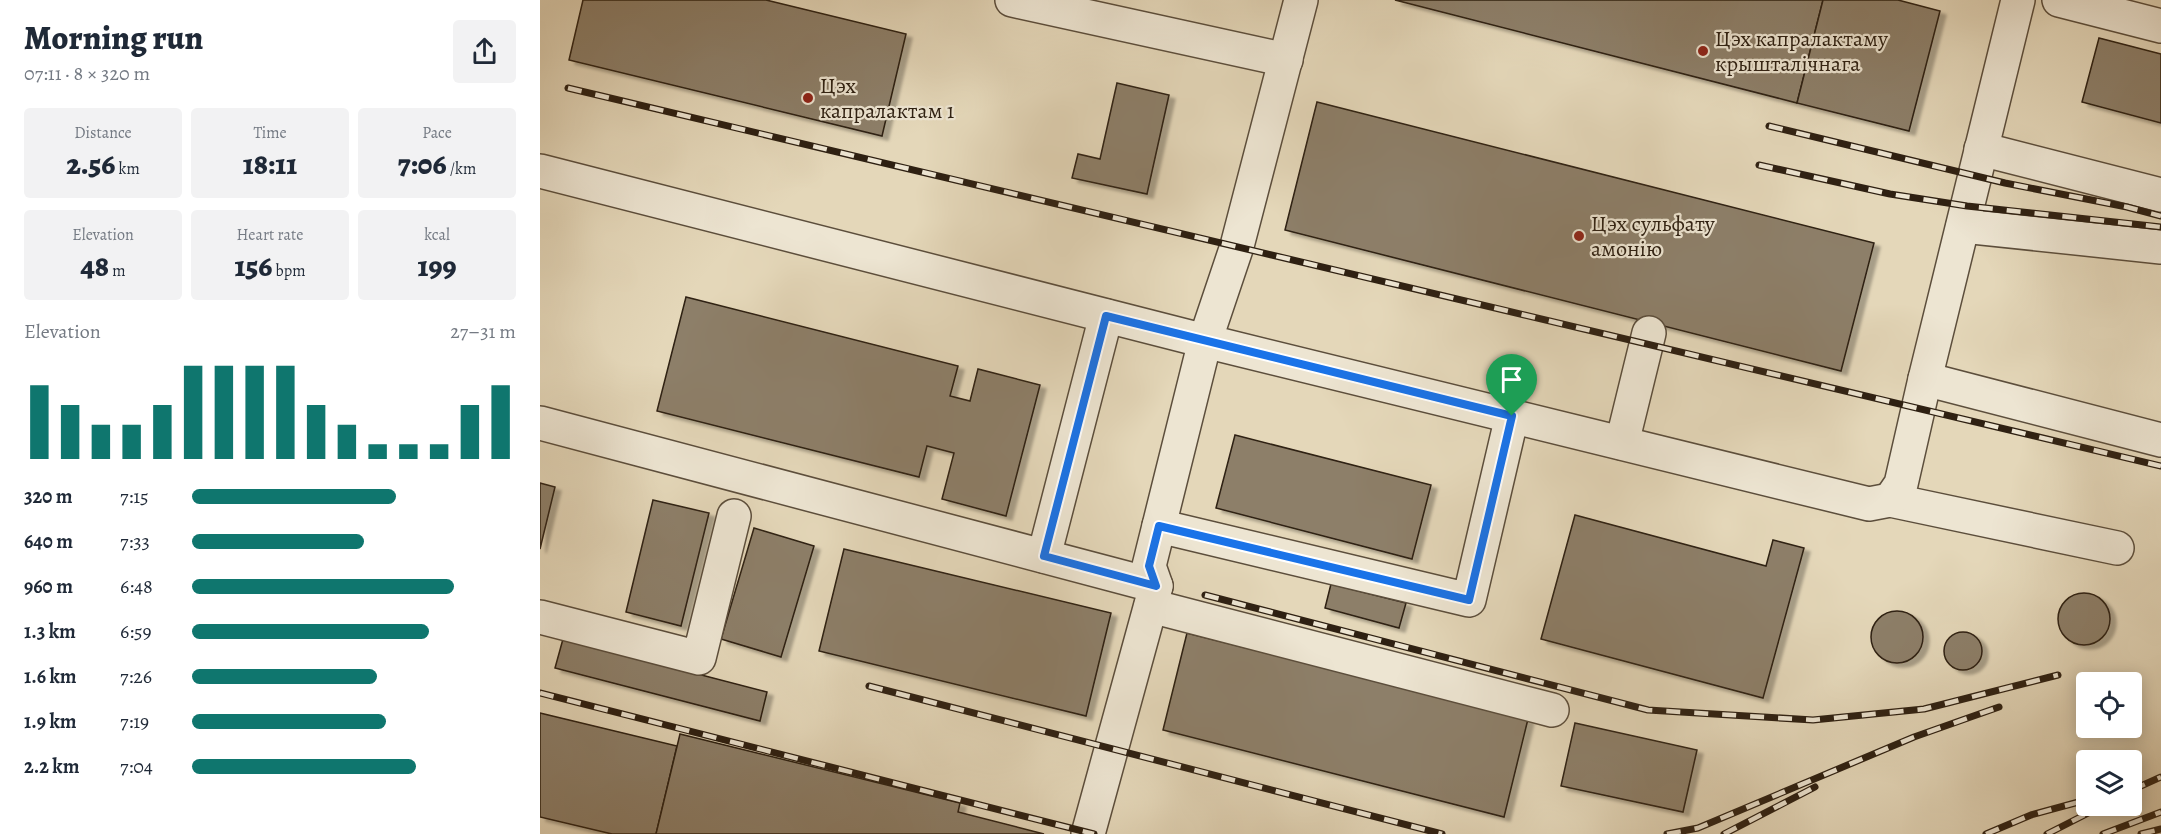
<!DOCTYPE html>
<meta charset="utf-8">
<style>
:root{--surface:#fff;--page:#f2f2f3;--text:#1f2937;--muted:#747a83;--accent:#0f766e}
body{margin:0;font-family:Alegreya,serif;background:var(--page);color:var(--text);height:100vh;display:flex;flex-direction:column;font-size:22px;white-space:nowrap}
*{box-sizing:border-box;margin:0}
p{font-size:20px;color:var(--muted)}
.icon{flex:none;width:33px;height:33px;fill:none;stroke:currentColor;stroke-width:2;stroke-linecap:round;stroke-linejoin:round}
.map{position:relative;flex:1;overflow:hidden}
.details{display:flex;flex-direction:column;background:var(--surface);width:540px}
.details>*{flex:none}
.controls{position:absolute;left:1536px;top:672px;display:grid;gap:12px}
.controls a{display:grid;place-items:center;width:66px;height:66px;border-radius:6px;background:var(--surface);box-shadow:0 3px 15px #0003;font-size:30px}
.pin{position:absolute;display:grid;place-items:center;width:51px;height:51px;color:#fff;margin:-62px -26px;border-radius:50% 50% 50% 0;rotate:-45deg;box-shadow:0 0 6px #0007}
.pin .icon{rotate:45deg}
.round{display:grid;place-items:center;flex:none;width:63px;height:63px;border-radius:6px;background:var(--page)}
.head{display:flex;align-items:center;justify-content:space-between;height:102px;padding:0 24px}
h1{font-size:33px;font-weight:800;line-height:45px}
.figures{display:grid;grid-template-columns:repeat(3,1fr);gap:9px;height:102px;padding:6px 24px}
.figures div{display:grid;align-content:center;border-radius:6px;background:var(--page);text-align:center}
.figures b{font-size:30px;font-weight:800}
.figures small{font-size:16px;font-weight:400}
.figures p{font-size:16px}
.chart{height:168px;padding:12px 24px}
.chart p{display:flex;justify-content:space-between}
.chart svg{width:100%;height:108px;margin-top:6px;stroke:var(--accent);stroke-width:6}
ul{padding:0 24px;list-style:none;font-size:20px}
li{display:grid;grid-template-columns:96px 72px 1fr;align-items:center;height:45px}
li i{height:15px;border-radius:8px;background:var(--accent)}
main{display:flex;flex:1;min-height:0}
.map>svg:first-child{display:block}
.building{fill:#8d7f69;stroke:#2e2012;stroke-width:1.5;filter:url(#shadow)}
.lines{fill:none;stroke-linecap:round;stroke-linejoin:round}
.minor-casing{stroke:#5c4e3c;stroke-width:36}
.minor{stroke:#ede5d2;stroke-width:33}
.rail-casing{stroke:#2e2012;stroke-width:7}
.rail{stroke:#ede5d2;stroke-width:4.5;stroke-dasharray:14;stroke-linecap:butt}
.route-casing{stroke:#fff;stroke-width:12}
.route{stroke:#1a73e8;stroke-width:8}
.poi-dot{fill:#8f2418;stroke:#ede5d2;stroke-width:2}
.labels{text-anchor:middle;stroke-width:4.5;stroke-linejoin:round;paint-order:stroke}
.poi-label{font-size:22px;fill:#2e2012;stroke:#ede5d2;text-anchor:start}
</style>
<main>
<section class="details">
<div class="head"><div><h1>Morning run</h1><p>07:11 · 8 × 320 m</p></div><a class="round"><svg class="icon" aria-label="share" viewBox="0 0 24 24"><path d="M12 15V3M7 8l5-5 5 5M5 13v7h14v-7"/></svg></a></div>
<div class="figures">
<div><p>Distance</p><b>2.56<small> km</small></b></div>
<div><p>Time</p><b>18:11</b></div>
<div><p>Pace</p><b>7:06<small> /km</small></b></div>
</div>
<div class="figures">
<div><p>Elevation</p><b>48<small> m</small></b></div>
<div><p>Heart rate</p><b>156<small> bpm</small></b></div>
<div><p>kcal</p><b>199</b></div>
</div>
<div class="chart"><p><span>Elevation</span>27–31 m</p>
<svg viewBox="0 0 160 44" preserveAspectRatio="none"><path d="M5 44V14M15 44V22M25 44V30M35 44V30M45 44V22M55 44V6M65 44V6M75 44V6M85 44V6M95 44V22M105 44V30M115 44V38M125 44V38M135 44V38M145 44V22M155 44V14"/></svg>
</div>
<ul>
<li><b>320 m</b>7:15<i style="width:63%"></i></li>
<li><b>640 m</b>7:33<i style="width:53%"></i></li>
<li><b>960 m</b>6:48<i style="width:81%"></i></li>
<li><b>1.3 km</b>6:59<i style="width:73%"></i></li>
<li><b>1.6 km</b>7:26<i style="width:57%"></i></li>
<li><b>1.9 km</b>7:19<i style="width:60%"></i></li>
<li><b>2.2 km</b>7:04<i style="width:69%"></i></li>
</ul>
</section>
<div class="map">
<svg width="1621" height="834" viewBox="0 0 1621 834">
<defs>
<filter id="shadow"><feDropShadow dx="6" dy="4" stdDeviation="1.5" flood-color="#0004"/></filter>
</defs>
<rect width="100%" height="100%" fill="#e4d7b9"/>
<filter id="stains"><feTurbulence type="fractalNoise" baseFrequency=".00333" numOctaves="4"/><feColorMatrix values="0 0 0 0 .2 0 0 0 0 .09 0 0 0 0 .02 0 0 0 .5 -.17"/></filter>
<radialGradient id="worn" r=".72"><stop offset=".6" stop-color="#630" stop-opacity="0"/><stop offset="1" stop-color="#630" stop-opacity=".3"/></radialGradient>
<g class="building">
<path d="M43 0H226L366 34 342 136 29 60Z"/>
<path d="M855 0H1283L1257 103Z"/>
<path d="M1283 0H1358L1400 11 1369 131 1257 103Z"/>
<path d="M1559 38 1621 54V123L1542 102Z"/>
<path d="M577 83 629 95 607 194 532 178 538 154 560 159Z"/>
<path d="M777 102 1334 243 1301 371 745 230Z"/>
<path d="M146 297 418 366 410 396 430 401 438 369 500 385 466 516 402 499 414 453 387 446 379 477 117 411Z"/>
<path d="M695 435 891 485 872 559 676 508Z"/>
<path d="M0 483 15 487 0 549Z"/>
<path d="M113 500 169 513 141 626 86 612Z"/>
<path d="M1035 515 1226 566 1233 540 1264 548 1223 698 1001 639Z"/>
<path d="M214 528 274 546 241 657 181 639Z"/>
<path d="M304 549 571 613 546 716 279 651Z"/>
<path d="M791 584 866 603 859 628 785 608Z"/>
<circle cx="1544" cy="619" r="26"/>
<circle cx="1357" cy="637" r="26"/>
<circle cx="1423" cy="651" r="19"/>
<path d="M647 633 988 719 964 817 623 730Z"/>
<path d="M23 639 227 692 220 721 15 668Z"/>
<path d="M0 713 137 746 116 834H72L0 817Z"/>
<path d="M1035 723 1157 750 1143 812 1021 786Z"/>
<path d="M140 734 420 803 418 812 504 834H116Z"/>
</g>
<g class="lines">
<g class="minor-casing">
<g id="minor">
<path d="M472 0 746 60"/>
<path d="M1519 0 1621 26"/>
<path d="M1441 149 1621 195"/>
<path d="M0 171 665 341 1329 504 1350 500 1577 548"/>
<path d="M1423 226 1621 247"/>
<path d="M1385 379 1621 440"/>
<path d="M0 423 616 586"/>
<path d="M1082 443 1109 333"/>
<path d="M1350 500 1361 484 1385 379 1478 0"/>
<path d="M619 526 929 600 972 416"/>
<path d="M504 556 566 316"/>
<path d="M611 606 1012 710"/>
<path d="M0 617 159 658 194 516"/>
<path d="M548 834 616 586 609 566 665 341 697 246 761 0"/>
</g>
</g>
<use href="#minor" class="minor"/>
<g class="rail-casing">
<g id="rail">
<path d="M28 88 1621 466"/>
<path d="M1229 126 1465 183 1587 207 1621 216"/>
<path d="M1219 165 1350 194 1427 206 1621 227"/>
<path d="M665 595 1108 710 1273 720 1384 709 1518 675"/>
<path d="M329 686 902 834"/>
<path d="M0 693 554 834"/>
<path d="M1592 790 1621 777"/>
<path d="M1127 834 1158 828 1374 737 1459 707"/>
<path d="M1184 834 1275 787"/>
<path d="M1446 834 1491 815 1546 800"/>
<path d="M1507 834 1562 806"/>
<path d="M1563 834 1621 812"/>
<path d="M1601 834 1621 829"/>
</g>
</g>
<use href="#rail" class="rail"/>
</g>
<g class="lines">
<g class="route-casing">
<path id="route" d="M566 316 972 416 929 600 619 526 609 566 616 586 504 556Z"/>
</g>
<use href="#route" class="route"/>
</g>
<g class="poi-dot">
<circle cx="1163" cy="51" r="6"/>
<circle cx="268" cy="98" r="6"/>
<circle cx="1039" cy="236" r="6"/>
</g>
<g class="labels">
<g class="poi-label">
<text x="1175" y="46">Цэх капралактаму<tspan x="1175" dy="25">крышталічнага</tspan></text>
<text x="280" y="93">Цэх<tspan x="280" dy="25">капралактам 1</tspan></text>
<text x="1051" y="231">Цэх сульфату<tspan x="1051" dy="25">амонію</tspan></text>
</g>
</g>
<rect width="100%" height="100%" filter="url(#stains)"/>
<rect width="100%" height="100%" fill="url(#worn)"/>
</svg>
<div class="controls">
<a><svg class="icon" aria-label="locate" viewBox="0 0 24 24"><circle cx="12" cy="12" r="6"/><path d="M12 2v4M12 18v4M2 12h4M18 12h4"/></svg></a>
<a><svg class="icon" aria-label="layers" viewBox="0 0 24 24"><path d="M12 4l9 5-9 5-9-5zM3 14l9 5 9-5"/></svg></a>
</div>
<div class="pin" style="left:972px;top:416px;background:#1e9e55"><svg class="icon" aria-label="arrive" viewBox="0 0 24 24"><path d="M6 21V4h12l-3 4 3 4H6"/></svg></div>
</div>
</main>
